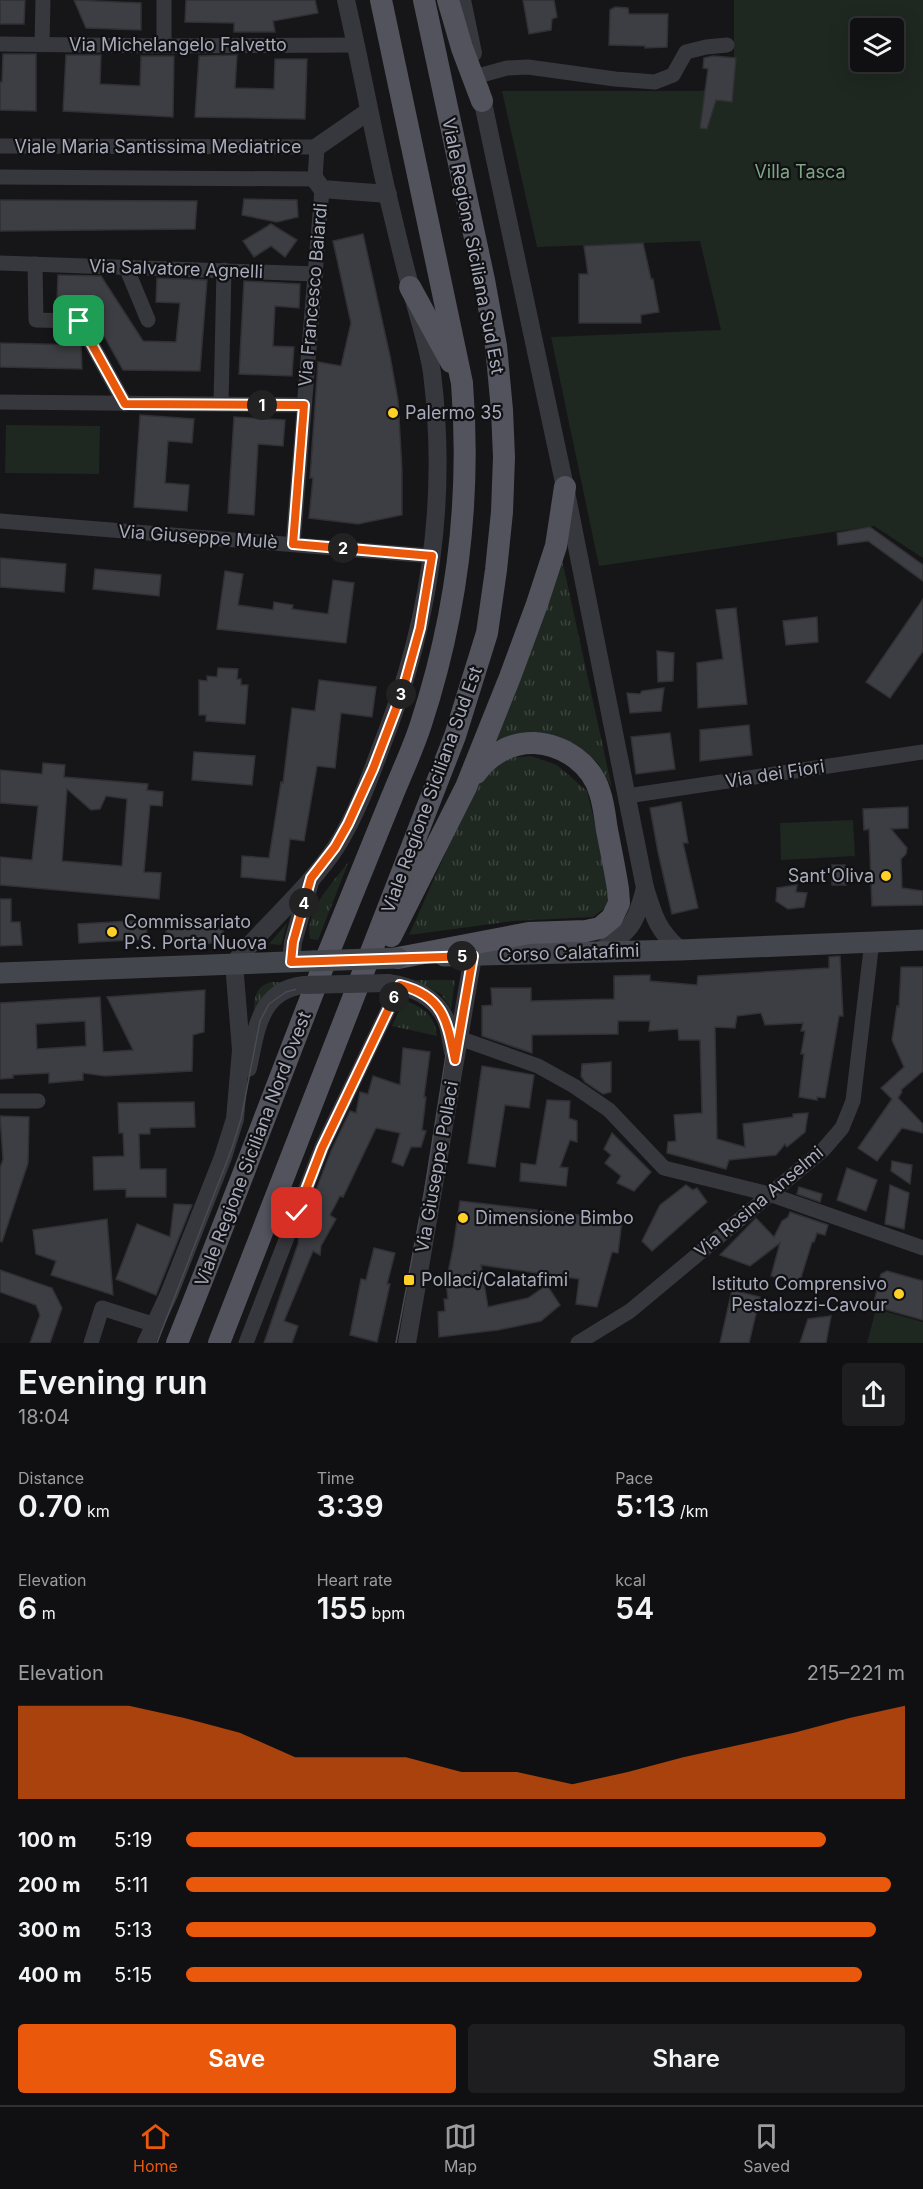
<!DOCTYPE html>
<meta charset="utf-8">
<style>
:root{--surface:#101012;--page:#1e1e20;--text:#f1f3f6;--muted:#9c9d9f;--line:#303032;--accent:#ea580c}
body{margin:0;font-family:Inter,sans-serif;background:var(--page);color:var(--text);height:100vh;display:flex;flex-direction:column;font-size:22px;white-space:nowrap}
*{box-sizing:border-box;margin:0}
p{font-size:20px;color:var(--muted)}
.icon{flex:none;width:33px;height:33px;fill:none;stroke:currentColor;stroke-width:2;stroke-linecap:round;stroke-linejoin:round}
.map{position:relative;height:1343px;overflow:hidden}
.drawer{display:flex;flex-direction:column;background:var(--surface);flex:1}
.drawer>*{flex:none}
.tools{position:absolute;left:850px;top:18px;display:grid;gap:12px}
.tools a{display:grid;place-items:center;width:54px;height:54px;border-radius:6px;background:var(--surface);box-shadow:0 6px 24px #0002,0 0 0 2px var(--line);font-size:30px}
.pin{position:absolute;display:grid;place-items:center;width:51px;height:51px;color:#fff;margin:-26px;border-radius:12px;box-shadow:0 3px 9px #0006}
.km{position:absolute;width:30px;height:30px;margin:-15px;border-radius:50%;background:#222;color:#fff;font-size:16px;line-height:30px;text-align:center}
.round{display:grid;place-items:center;flex:none;width:63px;height:63px;border-radius:6px;background:var(--page)}
.headline{display:flex;align-items:center;justify-content:space-between;height:102px;padding:0 18px}
h1{font-size:33px;font-weight:600;line-height:45px}
.metrics{display:grid;grid-template-columns:repeat(3,1fr);gap:9px;height:102px;padding:6px 18px}
.metrics div{display:grid;align-content:center}
.metrics b{font-size:30px;font-weight:600}
.metrics small{font-size:16px;font-weight:400}
.metrics p{font-size:16px}
.chart{height:168px;padding:12px 18px}
.chart p{display:flex;justify-content:space-between}
.chart svg{width:100%;height:108px;margin-top:6px;fill:var(--accent);opacity:.7}
.action{display:flex;gap:12px;margin-top:auto;padding:12px 18px}
.action a{flex:1;height:69px;border-radius:6px;background:var(--accent);color:#fff;font-size:24px;font-weight:600;line-height:69px;text-align:center}
.action a+a{background:var(--page);color:var(--text)}
ul{padding:0 18px;list-style:none;font-size:20px}
li{display:grid;grid-template-columns:96px 72px 1fr;align-items:center;height:45px}
li i{height:15px;border-radius:8px;background:var(--accent)}
.menu{display:flex;justify-content:space-around;align-items:center;height:84px;border-top:2px solid var(--line);background:var(--surface);font-size:16px;color:var(--muted)}
.menu a{display:grid;justify-items:center;gap:3px}
.menu .active{color:var(--accent)}
.map>svg:first-child{display:block}
.grass{fill:url(#grass-tufts)}
.park{fill:#1e2720;fill-rule:evenodd}
.building{fill:#3d3e43;stroke:#303035;stroke-width:1.5;fill-rule:evenodd}
.lines{fill:none;stroke-linecap:round;stroke-linejoin:round}
.minor{stroke:#37373e;stroke-width:15}
.tertiary{stroke:#37373e;stroke-width:18}
.secondary{stroke:#44464e;stroke-width:21}
.primary{stroke:#52535d;stroke-width:22}
.tram{stroke:#494b53;stroke-width:1.5}
.tertiary-bridge{stroke:#37373e;stroke-width:18}
.secondary-bridge{stroke:#44464e;stroke-width:21}
.route-casing{stroke:#fff;stroke-width:12}
.route{stroke:#ea580c;stroke-width:8}
.poi-dot{fill:#ffd127;stroke:#111113;stroke-width:2}
.labels{text-anchor:middle;stroke-width:4.5;stroke-linejoin:round;paint-order:stroke}
.street-label{font-size:18px;fill:#a7aaba;stroke:#111113}
.park-label{font-size:18px;fill:#7ca684;stroke:#111113}
.poi-label{font-size:18px;fill:#a7aaba;stroke:#111113;text-anchor:start}
</style>
<div class="map">
<svg width="923" height="1343" viewBox="0 0 923 1343">
<defs>
<pattern id="grass-tufts" width="24" height="20" patternUnits="userSpaceOnUse" patternTransform="scale(1.5)"><rect width="24" height="20" fill="#1e2720"/><path d="M3 7l-1-3M5 7V3M7 7l1-3M15 17l-1-3M17 17v-4M19 17l1-3" fill="none" stroke="#3c443e"/></pattern>
</defs>
<rect width="100%" height="100%" fill="#161618"/>
<g class="grass">
<path d="M561 555 612 788 598 763 576 745 550 734 521 733 494 741Z"/>
<path d="M531 756 557 765 587 791 610 886 606 907 593 917 513 921 409 935 469 800 487 770 508 758Z"/>
<path d="M349 861 318 940 310 939C304 910 333 883 349 861Z"/>
<path d="M287 923 281 945 269 944Z"/>
<path d="M415 980H455L451 1009 441 994Z"/>
<path d="M271 982H288L254 1018C254 1002 253 987 271 982Z"/>
<path d="M404 1000C424 1008 434 1014 437 1036L392 1026Z"/>
</g>
<g class="park">
<path d="M734 0H923V558L874 526 599 566 551 337 721 330 700 241 537 247 502 91H702L734 70ZM861 28H894V62H861Z"/>
<path d="M6 425 100 426 99 474 5 473Z"/>
<path d="M853 820 855 856 781 860 780 823Z"/>
<path d="M876 1309 923 1322V1343H867Z"/>
</g>
<g class="building">
<path d="M0 0H25L24 24H0Z"/>
<path d="M74 0 141 3V30L86 28Z"/>
<path d="M186 0H315L318 13 273 21 275 32H234V23L185 22Z"/>
<path d="M523 0H554L557 17 552 19 551 30 529 34Z"/>
<path d="M615 7 628 8 629 14H668L667 47 645 48V46L609 45 610 10Z"/>
<path d="M3 54H36V111L0 110V82H2Z"/>
<path d="M66 55H101L100 84 140 86 141 56H174L173 117 63 111Z"/>
<path d="M237 55 235 88 274 89 275 59H307L305 119 195 117 199 56Z"/>
<path d="M713 56 736 58 732 102 716 100 707 129 700 128 708 69 703 68 704 58Z"/>
<path d="M244 199 297 200 298 217 277 222 242 215Z"/>
<path d="M0 200 197 201 195 229 0 231Z"/>
<path d="M271 224 297 240 285 257 271 246 254 257 243 241Z"/>
<path d="M363 234 390 356 398 400 402 470V515L358 524 309 518 313 478H310L318 362 341 366 351 323 333 241Z"/>
<path d="M643 243 651 279H653L659 312 641 315V323H579V274H588L584 246Z"/>
<path d="M58 275 101 276 143 341 176 342 180 303 156 302 157 278 207 280 200 371 123 370 84 300 57 301Z"/>
<path d="M244 281 300 284 299 308 275 306 273 346 294 347 292 376 239 374Z"/>
<path d="M0 343 81 345 82 369 0 367Z"/>
<path d="M140 415 194 419 192 443 168 441 165 483 189 485 187 511 134 507Z"/>
<path d="M234 417 285 420 283 446 258 444 254 515 228 513Z"/>
<path d="M870 527 923 565V581L868 541 838 545 837 533Z"/>
<path d="M0 558 66 564 64 592 0 587Z"/>
<path d="M95 569 161 575 159 596 93 589Z"/>
<path d="M225 571 243 574 238 605 273 610 274 602 293 605 292 609 328 614 333 580 354 583 346 643 217 629Z"/>
<path d="M923 599V651L890 698 866 682Z"/>
<path d="M736 608 747 704 698 708 697 663 723 659 716 610Z"/>
<path d="M817 617 818 642 786 645 783 621Z"/>
<path d="M657 651 674 653 673 681 658 682Z"/>
<path d="M218 668 238 669 237 679H241V685H248L245 724 206 721V715H199V680L207 681V676L217 677Z"/>
<path d="M319 680 376 687 372 717 341 713 335 768 317 766 304 841 290 839 285 881 241 877 242 856 269 858 281 782 283 783 292 708 315 711Z"/>
<path d="M664 688 661 711 630 713 627 693 640 694 642 691Z"/>
<path d="M749 725 752 755 700 761V730Z"/>
<path d="M670 733 675 769 636 774 631 737Z"/>
<path d="M194 752 255 756 252 785 192 780Z"/>
<path d="M43 763 65 765 64 777 148 784 147 790 163 792 162 806 150 805 144 872 161 873 159 899 0 885V857L32 860 38 806 0 803V770L42 774ZM67 789 91 810 100 809 106 796 127 799 122 866 62 861Z"/>
<path d="M681 802 688 843H683L698 908 672 914 658 852 650 808Z"/>
<path d="M908 807V828L891 829 907 848 906 854 901 859 902 888 923 891V905L872 906 869 829 864 830 863 809Z"/>
<path d="M832 865H845L846 885H832Z"/>
<path d="M797 885 796 892 807 893 804 907 788 909 776 901 777 888Z"/>
<path d="M0 899H11V922H20L22 945 0 946Z"/>
<path d="M197 918V928H223V943L166 944V928H178V919Z"/>
<path d="M146 920 147 939 79 943 78 924Z"/>
<path d="M840 956 843 1016H839L825 1098 817 1097V1100L799 1097 804 1054H801L805 1031H801L803 1023 765 1025 761 1013 737 1016 735 1028 715 1027 717 1139 745 1147 743 1124 793 1117V1114L808 1113 805 1132 787 1147 785 1144 776 1155 729 1160 726 1169 667 1153 668 1142 676 1141 674 1115 702 1113 700 1040H679L678 1029 649 1031 650 1021H618V1034L532 1035V1053L482 1036V1006L492 1005 491 988H531V1001L614 999V976L650 975V981L697 985 698 976 829 968V957Z"/>
<path d="M901 967H923V1071L901 1090 902 1092 898 1098 923 1124V1133L902 1128 877 1161 858 1148 892 1099 881 1088 904 1067 892 1040 897 1006 899 1007Z"/>
<path d="M205 990 204 1032 193 1035 192 1071 105 1076 83 1073V1080L49 1083V1073L13 1075V1078L0 1079V1003L100 997 103 1052 133 1050 107 997ZM85 1021 86 1046 37 1049 36 1024Z"/>
<path d="M403 1048 430 1052 424 1097H426L422 1130 426 1131 421 1147H411L403 1166 392 1162 400 1133 376 1128 343 1197 340 1196 330 1215 336 1219 321 1246 320 1255 313 1251 284 1321 298 1326 292 1343H264L298 1244 299 1234 331 1151 350 1111 356 1113 360 1092 368 1094 373 1076 400 1085Z"/>
<path d="M611 1062V1092L603 1094 585 1082 581 1076 582 1064Z"/>
<path d="M482 1066 534 1075 529 1108 505 1105 495 1167 468 1163Z"/>
<path d="M547 1100 570 1101 569 1118 577 1121V1142L570 1140 560 1167 568 1168 566 1186 520 1181 521 1163 536 1165Z"/>
<path d="M194 1102 195 1127 150 1128V1134H139L140 1169H166V1197H126V1189L94 1190 93 1157 124 1156 123 1133H119L118 1103Z"/>
<path d="M0 1116 29 1117 28 1163 2 1242 0 1241V1168L3 1159Z"/>
<path d="M612 1133 651 1172 634 1191 617 1183 621 1176 605 1163 611 1155 604 1149Z"/>
<path d="M892 1161 912 1165 910 1184 891 1171Z"/>
<path d="M847 1168 877 1180 866 1211 837 1200Z"/>
<path d="M686 1185 693 1190 697 1188 707 1202 652 1251 642 1241 660 1205Z"/>
<path d="M890 1185 909 1193 904 1229 885 1224Z"/>
<path d="M799 1187 822 1194 820 1202 797 1194Z"/>
<path d="M460 1201 622 1220 618 1253 612 1252 597 1307 576 1304 579 1279 481 1265 488 1307 528 1298 547 1285 560 1305 541 1321 498 1330 439 1337 438 1312 445 1311 444 1299H448L445 1273H448L453 1248Z"/>
<path d="M174 1204 192 1205 156 1295 116 1279 137 1224 170 1237Z"/>
<path d="M790 1212 828 1225 825 1235 817 1233 814 1242H812L799 1284 771 1276 780 1243 750 1266 720 1255 756 1218 774 1237 782 1221 788 1217Z"/>
<path d="M107 1219 113 1295 51 1275 56 1261 36 1254 33 1230Z"/>
<path d="M374 1248 395 1253 387 1284H390L377 1342 350 1335 361 1279 366 1280Z"/>
<path d="M0 1270 52 1288 62 1308 50 1343H30L40 1315 36 1305 0 1292Z"/>
<path d="M887 1271 923 1281V1320L873 1306 881 1274Z"/>
<path d="M732 1290 760 1297 749 1343H720Z"/>
<path d="M831 1316 826 1343H800L808 1319Z"/>
</g>
<g class="lines">
<g class="minor">
<path d="M164 0V46"/>
<path d="M0 44 164 46 356 45"/>
<path d="M42 44 43 0"/>
<path d="M478 76 507 68 528 67 615 79 655 82 673 75 686 52 706 47 727 45"/>
<path d="M0 146 317 147 315 179 0 177"/>
<path d="M0 263 316 274"/>
<path d="M35 264 36 320 79 321 125 404"/>
<path d="M126 267 148 320"/>
<path d="M0 402 304 405"/>
<path d="M221 404 224 270"/>
<path d="M0 521 432 556"/>
<path d="M293 544 322 189"/>
<path d="M627 796 923 752"/>
<path d="M459 1038 538 1066 574 1086 609 1110 664 1168 769 1194 923 1248"/>
<path d="M0 1101H38"/>
<path d="M91 1343 102 1308 155 1325"/>
<path d="M246 1343 322 1147 400 985"/>
<path d="M578 1343 630 1311 823 1150 842 1128 853 1101 872 941"/>
</g>
<g class="tertiary">
<path d="M462 0 473 53"/>
<path d="M480 89 565 487 645 888C654 917 657 929 680 950"/>
<path d="M317 147 369 111"/>
<path d="M315 179 322 189 388 194"/>
<path d="M597 952C629 934 636 924 645 888"/>
<path d="M291 962 293 942 310 882"/>
<path d="M388 983C412 986 436 997 446 1020 450 1029 451 1042 453 1052"/>
<path d="M248 1068C256 1033 258 990 304 985"/>
<path d="M146 1343 169 1294 223 1157 235 1119 241 1050 234 963C265 925 310 887 336 847 359 811 373 768 388 729 431 615 447 494 432 373 428 346 419 319 412 293 403 261 396 229 388 197 373 132 361 66 346 0"/>
<path d="M407 1343 473 956"/>
</g>
<g class="secondary">
<path d="M444 956 680 950 923 940"/>
<path d="M0 973 313 961"/>
</g>
<g class="primary">
<path d="M448 0 462 48 482 101"/>
<path d="M410 287 451 362"/>
<path d="M391 936 466 787 510 677 537 604 556 546 565 487"/>
<path d="M398 958 529 933 586 931 600 928 612 918 619 903 618 889C615 870 611 850 607 830 605 818 604 805 600 793 592 764 564 745 535 743 511 742 489 755 476 773"/>
<path d="M177 1343C229 1214 277 1084 328 954 349 902 370 851 391 799 401 774 413 749 421 724 457 614 471 498 462 383L381 0"/>
<path d="M219 1343 455 736 487 633 496 570 502 512 504 457 502 410 496 346 484 280 424 0"/>
</g>
<path class="tram" d="M157 1343 232 1148 241 1119 260 1021 269 1004 286 992 304 987 399 986 414 991 433 1005 445 1023 449 1036 424 1195 396 1343"/>
<path class="tertiary-bridge" d="M304 985 388 983"/>
<path class="secondary-bridge" d="M313 961 398 958"/>
</g>
<g class="lines">
<g class="route-casing">
<path id="route" d="M79 321 125 404 304 405 293 544 432 556 420 628 402 693 373 769 348 824 335 847 311 878 293 942 291 962 473 956 455 1060C447 1021 444 996 400 985L322 1148 297 1213"/>
</g>
<use href="#route" class="route"/>
</g>
<g class="poi-dot">
<circle cx="393" cy="413" r="6"/>
<circle cx="886" cy="876" r="6"/>
<circle cx="112" cy="932" r="6"/>
<circle cx="463" cy="1218" r="6"/>
<rect x="403" y="1274" width="12" height="12" rx="3"/>
<circle cx="899" cy="1294" r="6"/>
</g>
<g class="labels">
<g class="street-label">
<text x="178" y="51">Via Michelangelo Falvetto</text>
<text x="158" y="153">Viale Maria Santissima Mediatrice</text>
<text transform="translate(473 246) rotate(79)" y="6">Viale Regione Siciliana Sud Est</text>
<text transform="translate(176 269) rotate(2)" y="6">Via Salvatore Agnelli</text>
<text transform="translate(313 295) rotate(-85)" y="6">Via Francesco Baiardi</text>
<text transform="translate(198 537) rotate(4)" y="6">Via Giuseppe Mulè</text>
<text transform="translate(775 774) rotate(-9)" y="6">Via dei Fiori</text>
<text transform="translate(432 790) rotate(-70)" y="6">Viale Regione Siciliana Sud Est</text>
<text transform="translate(569 953) rotate(-2)" y="6">Corso Calatafimi</text>
<text transform="translate(253 1149) rotate(-69)" y="6">Viale Regione Siciliana Nord Ovest</text>
<text transform="translate(437 1167) rotate(-80)" y="6">Via Giuseppe Pollaci</text>
<text transform="translate(759 1202) rotate(-40)" y="6">Via Rosina Anselmi</text>
</g>
<g class="park-label">
<text x="800" y="178">Villa Tasca</text>
</g>
<g class="poi-label">
<text x="405" y="419">Palermo 35</text>
<text x="874" y="882" text-anchor="end">Sant'Oliva</text>
<text x="124" y="928">Commissariato<tspan x="124" dy="21">P.S. Porta Nuova</tspan></text>
<text x="475" y="1224">Dimensione Bimbo</text>
<text x="421" y="1286">Pollaci/Calatafimi</text>
<text x="887" y="1290" text-anchor="end">Istituto Comprensivo<tspan x="887" dy="21">Pestalozzi-Cavour</tspan></text>
</g>
</g>
</svg>
<div class="tools">
<a><svg class="icon" aria-label="layers" viewBox="0 0 24 24"><path d="M12 4l9 5-9 5-9-5zM3 14l9 5 9-5"/></svg></a>
</div>
<div class="pin" style="left:79px;top:321px;background:#1e9e55"><svg class="icon" aria-label="arrive" viewBox="0 0 24 24"><path d="M6 21V4h12l-3 4 3 4H6"/></svg></div>
<div class="pin" style="left:297px;top:1213px;background:#d93025"><svg class="icon" aria-label="check" viewBox="0 0 24 24"><path d="M5 12l5 5 9-10"/></svg></div>
<b class="km" style="left:262px;top:405px">1</b>
<b class="km" style="left:343px;top:548px">2</b>
<b class="km" style="left:401px;top:694px">3</b>
<b class="km" style="left:304px;top:903px">4</b>
<b class="km" style="left:462px;top:956px">5</b>
<b class="km" style="left:394px;top:997px">6</b>
</div>
<section class="drawer">
<div class="headline"><div><h1>Evening run</h1><p>18:04</p></div><a class="round"><svg class="icon" aria-label="share" viewBox="0 0 24 24"><path d="M12 15V3M7 8l5-5 5 5M5 13v7h14v-7"/></svg></a></div>
<div class="metrics">
<div><p>Distance</p><b>0.70<small> km</small></b></div>
<div><p>Time</p><b>3:39</b></div>
<div><p>Pace</p><b>5:13<small> /km</small></b></div>
</div>
<div class="metrics">
<div><p>Elevation</p><b>6<small> m</small></b></div>
<div><p>Heart rate</p><b>155<small> bpm</small></b></div>
<div><p>kcal</p><b>54</b></div>
</div>
<div class="chart"><p><span>Elevation</span>215–221 m</p>
<svg viewBox="0 0 160 44" preserveAspectRatio="none"><path d="M0 44V6L10 6L20 6L30 11L40 17L50 27L60 27L70 27L80 33L90 33L100 38L110 33L120 27L130 22L140 17L150 11L160 6V44z"/></svg>
</div>
<ul>
<li><b>100 m</b>5:19<i style="width:89%"></i></li>
<li><b>200 m</b>5:11<i style="width:98%"></i></li>
<li><b>300 m</b>5:13<i style="width:96%"></i></li>
<li><b>400 m</b>5:15<i style="width:94%"></i></li>
</ul>
<div class="action"><a>Save</a><a>Share</a></div>
</section>
<nav class="menu">
<a class="active"><svg class="icon" aria-label="home" viewBox="0 0 24 24"><path d="M3 11l9-7 9 7M6 9v11h12V9"/></svg>Home</a>
<a><svg class="icon" aria-label="map" viewBox="0 0 24 24"><path d="M3 6l6-2 6 2 6-2v14l-6 2-6-2-6 2zM9 4v14M15 6v14"/></svg>Map</a>
<a><svg class="icon" aria-label="saved" viewBox="0 0 24 24"><path d="M7 4h10v16l-5-4-5 4z"/></svg>Saved</a>
</nav>
